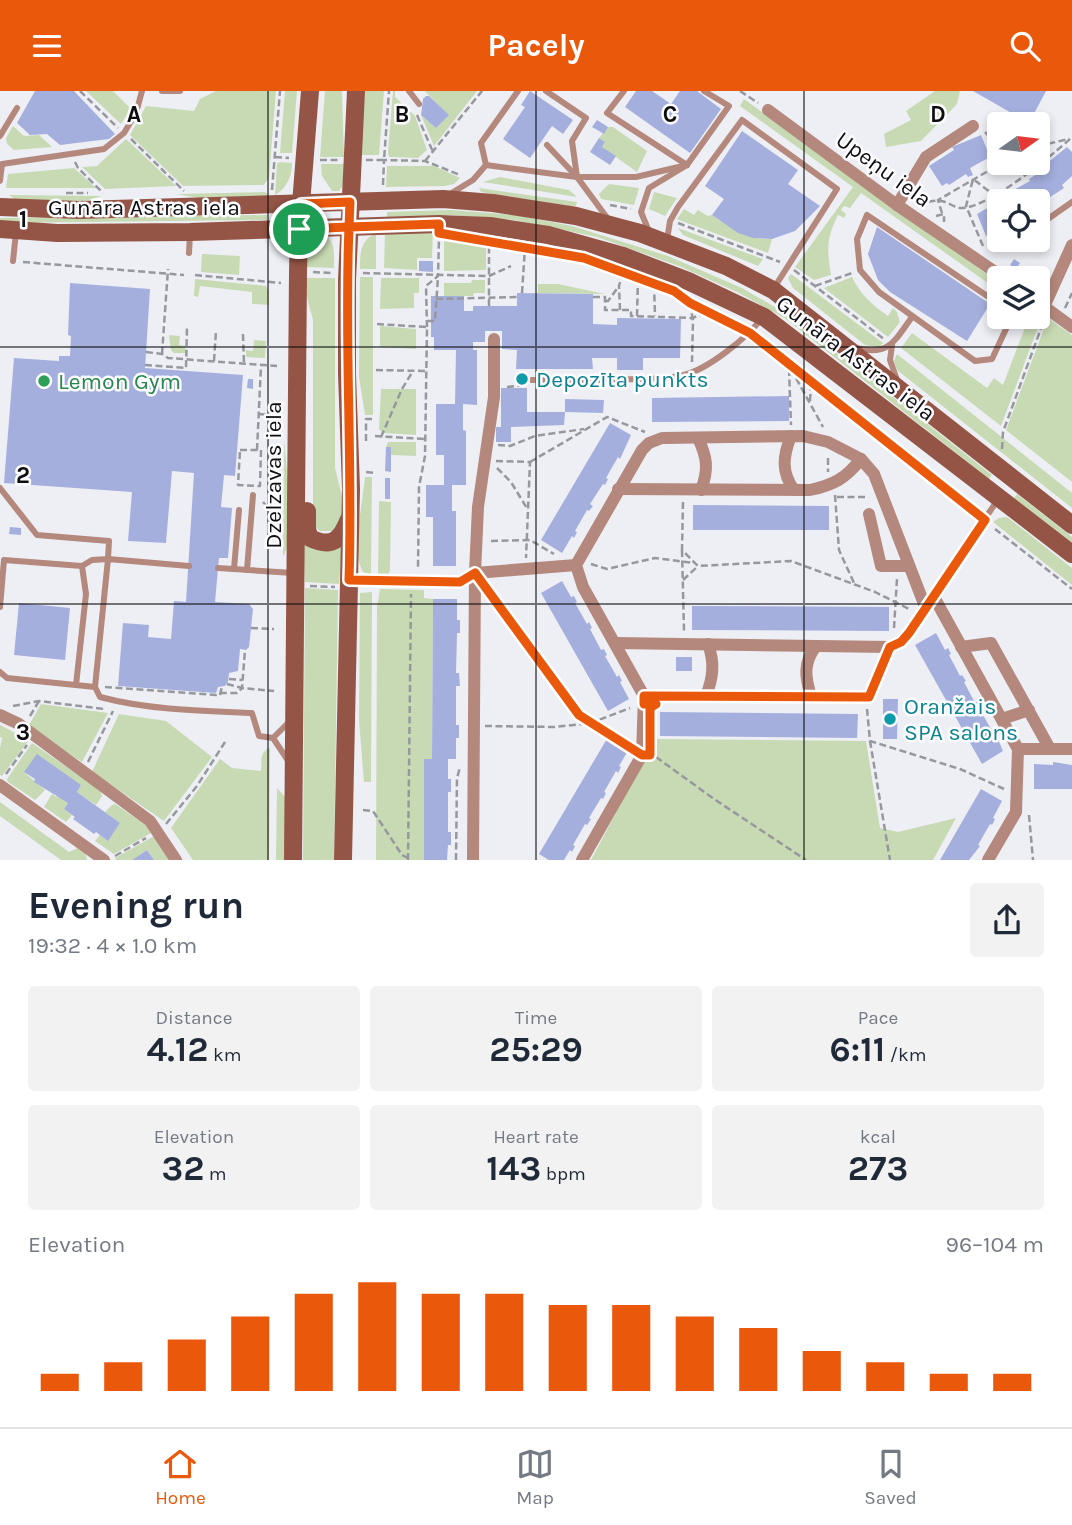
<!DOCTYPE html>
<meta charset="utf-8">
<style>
:root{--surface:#fff;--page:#f2f2f3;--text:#1f2937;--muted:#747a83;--line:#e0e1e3;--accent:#ea580c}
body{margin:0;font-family:Karla,sans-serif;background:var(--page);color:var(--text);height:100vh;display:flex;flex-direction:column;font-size:26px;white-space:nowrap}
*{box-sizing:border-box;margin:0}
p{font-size:23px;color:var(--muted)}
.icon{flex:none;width:38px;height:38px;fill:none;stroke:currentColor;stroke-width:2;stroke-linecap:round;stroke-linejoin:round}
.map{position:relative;height:769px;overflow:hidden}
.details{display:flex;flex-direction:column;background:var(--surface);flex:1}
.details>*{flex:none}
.needle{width:46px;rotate:76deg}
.tools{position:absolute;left:987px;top:21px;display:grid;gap:14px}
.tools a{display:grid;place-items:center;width:63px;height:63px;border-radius:7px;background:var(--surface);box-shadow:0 4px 10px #0003;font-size:35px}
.pin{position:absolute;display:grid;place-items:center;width:60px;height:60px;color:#fff;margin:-30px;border:4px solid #fff;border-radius:50%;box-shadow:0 2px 7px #0007}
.round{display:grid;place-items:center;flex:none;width:74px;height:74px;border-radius:7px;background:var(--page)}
.head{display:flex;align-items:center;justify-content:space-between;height:119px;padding:0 28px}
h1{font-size:38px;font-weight:700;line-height:52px}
.figures{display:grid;grid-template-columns:repeat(3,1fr);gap:10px;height:119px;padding:7px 28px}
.figures div{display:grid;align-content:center;border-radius:7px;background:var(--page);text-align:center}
.figures b{font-size:35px;font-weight:700}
.figures small{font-size:19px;font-weight:400}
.figures p{font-size:19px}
.chart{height:196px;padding:14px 28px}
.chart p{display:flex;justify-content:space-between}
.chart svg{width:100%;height:126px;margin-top:7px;stroke:var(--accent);stroke-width:6}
header{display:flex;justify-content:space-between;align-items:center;height:91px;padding:0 28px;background:var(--accent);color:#fff;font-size:32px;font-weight:700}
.menu{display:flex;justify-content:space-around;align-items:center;height:98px;border-top:2px solid var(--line);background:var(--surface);font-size:19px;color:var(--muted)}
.menu a{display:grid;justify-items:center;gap:4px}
.menu .on{color:var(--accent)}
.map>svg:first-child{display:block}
.green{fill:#c8dab4}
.building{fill:#a5afde}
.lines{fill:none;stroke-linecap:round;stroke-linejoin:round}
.path{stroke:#97989d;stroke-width:2.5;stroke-dasharray:7 3.5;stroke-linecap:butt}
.lane{stroke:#b4887c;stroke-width:6}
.street{stroke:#b4887c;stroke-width:12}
.secondary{stroke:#945546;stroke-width:18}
.route-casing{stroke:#fff;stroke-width:14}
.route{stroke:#ea580c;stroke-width:9}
.grid{fill:none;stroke:#0d0d0f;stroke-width:2;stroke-opacity:0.55}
.culture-dot{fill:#0f9aa8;stroke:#fcfcff;stroke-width:2.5}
.leisure-dot{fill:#2e9e5b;stroke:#fcfcff;stroke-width:2.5}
.labels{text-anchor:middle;stroke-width:5;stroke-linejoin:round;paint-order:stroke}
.street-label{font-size:23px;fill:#0d0d0f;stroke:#fcfcff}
.culture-label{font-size:23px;fill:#0d838f;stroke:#fcfcff;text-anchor:start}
.leisure-label{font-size:23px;fill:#27864d;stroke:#fcfcff;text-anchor:start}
.grid-label{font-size:23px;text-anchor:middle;font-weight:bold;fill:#0d0d0f;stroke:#fcfcff;stroke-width:5;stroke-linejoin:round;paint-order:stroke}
</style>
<header><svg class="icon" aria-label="menu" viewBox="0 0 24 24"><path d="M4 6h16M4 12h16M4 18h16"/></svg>Pacely<svg class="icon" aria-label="search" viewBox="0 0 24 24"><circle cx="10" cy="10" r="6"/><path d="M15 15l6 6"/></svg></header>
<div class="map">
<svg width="1072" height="769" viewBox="0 0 1072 769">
<rect width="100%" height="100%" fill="#edeff5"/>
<g class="green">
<path d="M86 0H113L131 18 121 33Z"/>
<path d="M216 0H276L269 86 264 94 183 95 130 44 146 15 194 20 200 8Z"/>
<path d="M285 0H297L292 62H280Z"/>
<path d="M325 0H342L344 66H320Z"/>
<path d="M363 0H384L379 64H362L360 56Z"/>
<path d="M393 0H395V6L415 25 427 59 418 67 389 66 388 61Z"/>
<path d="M425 0H477L434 55 421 24 436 37 448 24Z"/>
<path d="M935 0H960L957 13 921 50 886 56 884 43 911 29 906 20Z"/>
<path d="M744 8 999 192V200L861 102 850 117 844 115 841 119 846 123 844 127 838 124C826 148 827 158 831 184L814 189 795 176 853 96 740 15Z"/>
<path d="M13 35 24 45 39 44 52 56 14 59 7 53 6 47Z"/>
<path d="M608 36H613L647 60 637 81 602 56 605 51 599 47Z"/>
<path d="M126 48 176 95 105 98 82 76 97 75Z"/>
<path d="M281 71 292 72C292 85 287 97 275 104L277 72Z"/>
<path d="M321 73H344L343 94 339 100H332L322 85Z"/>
<path d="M387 75H434L460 87 454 93 445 95 386 96Z"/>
<path d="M74 77 96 97H6L8 83Z"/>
<path d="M500 86 569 99 577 106 483 91Z"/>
<path d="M609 93 639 97 634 114 601 108 599 103Z"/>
<path d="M479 97 577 111 576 115 573 116 481 101Z"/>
<path d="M265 101 268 103 265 106 203 108 177 103Z"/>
<path d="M654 101 677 107 665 125 649 118Z"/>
<path d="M9 104 102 105 81 111 18 110Z"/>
<path d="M684 118 694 124 698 119 708 125 712 124C732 138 748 149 772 148L768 162 679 129 677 128Z"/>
<path d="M450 119 515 124 572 135 668 165 742 197 789 224 992 384 989 388 786 228 739 202 679 175 597 146 514 129 451 124 387 126V121Z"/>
<path d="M267 124V129L0 132V127Z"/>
<path d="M678 137 763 168 758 175 683 144Z"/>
<path d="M433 140 432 167H417V179L384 177 385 141Z"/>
<path d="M325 143C336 152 334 164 334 177L305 176C306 164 305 155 313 145Z"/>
<path d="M376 143V178H360C360 163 360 148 376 143Z"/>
<path d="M444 144 486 155V179L444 180Z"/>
<path d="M202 163 240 165 239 184 201 181Z"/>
<path d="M791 183 883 252 879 257 865 254 793 197 788 187Z"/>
<path d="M360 186H373V324H365L359 286Z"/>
<path d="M852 186C860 203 872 214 888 225L893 217 897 221 900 231 888 246 824 197Z"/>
<path d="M305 187H335V377L342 405V430L335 440H320L316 437 313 427V229L305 199Z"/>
<path d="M381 187H419V202H414V217L380 218Z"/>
<path d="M195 188 266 195 269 201V214L252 213V201L200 195 198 206 194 205Z"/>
<path d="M472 189H485V202H474L473 205H444V192H471Z"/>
<path d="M538 193H558L605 203 538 202Z"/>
<path d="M1038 220 1043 223 1001 335 901 257 912 242 987 297 994 287 1003 294 1029 226H1038Z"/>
<path d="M1048 227 1072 244V391L1006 339Z"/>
<path d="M380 235 416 238V258L380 256Z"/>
<path d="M169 244 180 245 179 254 185 255V262H174L171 259Z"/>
<path d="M254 249 266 250 265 267 246 266V259L253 260Z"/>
<path d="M897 263 1072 402V417L897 279 894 270Z"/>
<path d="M381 298H416V344L383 342 379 338Z"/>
<path d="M284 349C286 375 297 445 283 465Z"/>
<path d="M388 351H416V365L391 364V356H386Z"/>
<path d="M365 386H372L371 484 363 481C351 461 363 410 365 386Z"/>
<path d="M1017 403 1072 446V453L1014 407Z"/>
<path d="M379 410 391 411 390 479 388 484H378Z"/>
<path d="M1007 426 1072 477V494L993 431 999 427Z"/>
<path d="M303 450 333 458 342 456 339 493 305 491Z"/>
<path d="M305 497 338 499 334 769H303Z"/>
<path d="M380 498 424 499V507L433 508 432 668H424V769H376L377 516Z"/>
<path d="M372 501 371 691H364L359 629 360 502Z"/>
<path d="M41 613 108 622 82 671 28 636Z"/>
<path d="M119 623 166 630 212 666 164 730 92 681Z"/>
<path d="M0 634 29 649 2 685 0 684V657L2 647 0 646Z"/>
<path d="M655 648 866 650 880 737 898 741 956 727 933 769H591Z"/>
<path d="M32 652 100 699 102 705 96 714 77 701 81 694 24 681 45 699 35 709 8 691 7 688Z"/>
<path d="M270 657 269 769H193L171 737 220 668 232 677 261 680C262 671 259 660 270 657Z"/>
<path d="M277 697 286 707 285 769H276Z"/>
<path d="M52 703 56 706 58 704 68 712 64 718 72 724 66 731 44 716Z"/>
<path d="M0 711 69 761 78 757 85 760 87 769H61L0 725Z"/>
<path d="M115 713 147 735 151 742 114 763 95 750 100 744 108 749 120 732 105 721 112 714Z"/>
<path d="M156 744 169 767V769H154L147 759 132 769H116L115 767Z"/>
</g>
<g class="building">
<path d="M35 0H74L115 43 109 48 60 54 47 43 30 44 17 32Z"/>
<path d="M530 0 573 29 563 43 552 35 530 67 503 48 525 16 521 14Z"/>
<path d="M636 0H652L671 13 680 0H697L721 18 690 62 625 16Z"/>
<path d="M973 0H1046L1029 32Z"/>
<path d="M426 5H429L449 24 436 37 421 24 423 8Z"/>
<path d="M597 29 608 36 604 43 592 36Z"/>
<path d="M742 40 798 79 788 93 820 115 795 140 772 148 753 147 738 142 712 124 724 108 705 95Z"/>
<path d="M981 44 990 66 970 77 973 84 968 86 966 83 949 94 947 92 942 95 929 75 954 59 952 56Z"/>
<path d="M599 47 605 51 602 56 616 65 610 74 590 61Z"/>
<path d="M1067 56 1072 61V85L1062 94 1064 97 1038 114V110H999V140L986 145 977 123 996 112 994 106 999 103 1001 106 1030 90 1029 88 1042 80 1039 73 1043 70 1046 73Z"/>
<path d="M877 136 990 213 967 250 890 201 878 189 868 163Z"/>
<path d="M1014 168 1020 172 1016 178 1010 174Z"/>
<path d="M419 170H433V181L419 180Z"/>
<path d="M70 192 150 198 145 277 243 284 235 385 224 384 221 416 232 417 228 467H219L215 511 249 513 253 518 249 556 246 559 240 558 238 580 229 582 228 591 225 595 218 596 216 602 118 595 123 532 149 534 148 546 171 548 174 510 186 511 194 382 172 380 166 452 128 450 132 401 4 392 14 267 59 270V265H70L71 245 68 244Z"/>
<path d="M517 202 593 203V233L617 234V227L681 228 680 267H643V279H617V267H592L593 278H516L517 259 502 258V240H485V251H473V259H477V314L463 313V339L466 340V394H452V420H456V475H433V426H426V394H444V364H436V313H455L456 259H434V246H431V205H464V220H473V215H517Z"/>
<path d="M518 282H525L526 295H518Z"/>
<path d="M248 288H253V298L247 297Z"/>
<path d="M501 297H527V321H565L564 334 511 336V351H496V336H501Z"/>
<path d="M789 305V330L652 331V307Z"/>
<path d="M565 308 604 309 603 322 565 321Z"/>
<path d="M610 332 631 344 620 368 618 366 606 387 608 388 605 394 603 393 590 413 593 415 589 420 587 419 575 440 577 441 574 447 572 445 562 462 541 449Z"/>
<path d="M386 356H391V381L385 380Z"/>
<rect x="385" y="387" width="5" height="21"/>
<path d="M693 414 829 415V439H693Z"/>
<path d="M10 436 21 437V444L9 443Z"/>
<path d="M562 490 571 506 574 505 577 511 575 512 587 533 589 531 592 537 590 538 601 559 604 558 607 564 605 565 617 586 619 584 622 590 620 591 629 608 608 620 541 502Z"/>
<path d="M433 508H457V529H460V542H457L456 582H459L460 595H456V634H459V647H456V668H448V688H451V701H448V741H451V754H448L447 769H424V668H432Z"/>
<path d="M19 512 70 517 65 569 14 564Z"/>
<path d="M692 515 889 516V540L692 539Z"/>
<path d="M936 542 945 559 948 557 951 563 949 564 960 585 962 584 966 590 964 591 975 612 978 610 981 616 979 617 991 638 993 637 1003 660 982 673 915 554Z"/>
<rect x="676" y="566" width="16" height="14"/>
<path d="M883 608H898L897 648H883Z"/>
<path d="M660 621 858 623 857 647 660 645Z"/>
<path d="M608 646 629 658 619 675 621 676 618 682 616 680 604 701 606 702 603 708 601 707 589 727 591 728 587 734 585 733 573 754 575 755 572 761 570 759 564 769H549L539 763Z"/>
<path d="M37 663 81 694 77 701 120 732 108 750 96 741 94 743 73 728 75 726 64 718 68 712 34 691 35 688 24 681Z"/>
<path d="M1053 671 1072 674V698H1034V673L1053 674Z"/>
<path d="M981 698 1002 710 993 727 995 728 992 734 990 733 978 754 980 755 969 769H940Z"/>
<path d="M147 759 154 769H132Z"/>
</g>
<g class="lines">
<g class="path">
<path d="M80 0 118 37"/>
<path d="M740 0 758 12"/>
<path d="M417 24 433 61"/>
<path d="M985 41 992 49 999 64"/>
<path d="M131 48 184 100"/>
<path d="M1038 55 1069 48"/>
<path d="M275 66 289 67"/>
<path d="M320 69H338"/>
<path d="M366 69H384L389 0"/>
<path d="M425 70 482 0"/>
<path d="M75 71 78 77 103 102"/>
<path d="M1032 72H1040"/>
<path d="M383 94 384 69 425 70 460 84"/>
<path d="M272 99 280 0"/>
<path d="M66 102H88"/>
<path d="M918 112C926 112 933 109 940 110 947 110 954 117 961 117 987 118 1053 64 1072 46"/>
<path d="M610 114 631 118"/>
<path d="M942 122 938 109 1002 72"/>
<path d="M936 125 944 123V131"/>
<path d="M678 132 780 171"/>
<path d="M983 155 966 115 973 88 994 104"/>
<path d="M23 171 184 184"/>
<path d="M794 179 884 248"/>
<path d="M313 181 331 182"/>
<path d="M363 182 489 185 511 175"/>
<path d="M195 184 281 192"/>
<path d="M654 193 655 225"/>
<path d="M815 195 852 182"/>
<path d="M522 202 525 156"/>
<path d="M681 205 690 212 739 237"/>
<path d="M593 206H605V219H631V225L692 227 709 221"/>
<path d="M436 208 517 206"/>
<path d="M605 210H608L619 195"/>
<path d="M690 212 693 230 692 271"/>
<path d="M489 215V151"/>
<path d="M1065 217 1072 202"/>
<path d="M620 219 619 195 623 181"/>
<path d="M637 225 638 186"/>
<path d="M427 230H435L438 186"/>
<path d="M377 233 427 236 425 365 419 396 418 478"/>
<path d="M427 236 426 195 438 185 439 147"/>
<path d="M243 243 244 273"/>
<path d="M757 248 973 420"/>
<path d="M146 261 162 263 168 267 277 275"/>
<path d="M162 263 168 178"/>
<path d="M214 270 216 240"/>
<path d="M145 274 186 277 187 237"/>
<path d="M789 278 791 334"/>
<path d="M791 278 823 336"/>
<path d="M376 279 426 280"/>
<path d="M507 296 524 294"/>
<path d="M810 310 811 292"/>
<path d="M259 323 281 325"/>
<path d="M375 345 424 348"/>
<path d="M381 346 402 298 413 280"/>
<path d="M366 350V328H375"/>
<path d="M498 354 510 355 535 345 584 338"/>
<path d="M1002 358 1003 341 1043 232"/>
<path d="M240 359H261L260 395 238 394Z"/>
<path d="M257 359 261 275"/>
<path d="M828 367V381"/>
<path d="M496 370 530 371 526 467"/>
<path d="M530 371 607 326 645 341"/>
<path d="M497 377 511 391 528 419"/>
<path d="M366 381 375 382"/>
<path d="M835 404 839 459 854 492"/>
<path d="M837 406H868"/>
<path d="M263 411 277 426"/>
<path d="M683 411 682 459 698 475 791 470 875 501 909 518"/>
<path d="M995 438 1072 498"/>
<path d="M491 450 530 449 554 463"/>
<path d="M682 459 684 540"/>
<path d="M591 473 607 478 655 467 694 472"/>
<path d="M683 489 698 475"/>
<path d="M310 495 335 496"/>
<path d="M489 501 579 624 631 656"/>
<path d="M251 537 274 538"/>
<path d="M894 537 897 488"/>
<path d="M229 588 242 589"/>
<path d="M227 593 242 597 274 600"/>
<path d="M105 596 216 604 221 602H237L242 597 245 559"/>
<path d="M220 604 222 595"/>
<path d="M13 615 39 610 104 618"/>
<path d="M867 618 870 650 960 678 1004 698"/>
<path d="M30 625 39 610"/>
<path d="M485 635 554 636 591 632 630 617"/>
<path d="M870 650 890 769"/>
<path d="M656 666 714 708 806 769"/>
<path d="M88 671 113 620"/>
<path d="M6 683 27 654"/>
<path d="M363 719 373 720 402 764 408 767"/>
<path d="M1029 724 1033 769"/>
<path d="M166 733 197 695 225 651"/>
<path d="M115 765 146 747"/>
<path d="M408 769 411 503"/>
<path d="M456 769 457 687 460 676"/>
</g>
<g class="lane">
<path d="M162 0H180"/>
<path d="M409 0 419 13"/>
<path d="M546 0 586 27 572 50 577 86"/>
<path d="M624 0 607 22 687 74"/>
<path d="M0 45 17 17"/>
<path d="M547 54 577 86 608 128"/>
<path d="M486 74 577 86H636L687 74"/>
<path d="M486 74 481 52 518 0"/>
<path d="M0 90 2 73 104 58 124 42 136 22 142 0"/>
<path d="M450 103 473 89 486 74"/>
<path d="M1038 135 1072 111"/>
<path d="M650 143 641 121 649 97 687 74 729 15 704 0"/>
<path d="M667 149 670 130 678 116 742 29 837 98 774 197"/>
<path d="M999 153 1009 149"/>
<path d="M189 162 190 143"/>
<path d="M13 170 16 141"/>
<path d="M999 213 867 124 857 148 860 179 879 201 975 270 992 268 1006 238 1004 226"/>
<path d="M892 254 890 269 897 289"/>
<path d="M856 257C889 265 894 251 912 226"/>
<path d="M532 289C568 289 605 289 641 288 655 287 670 288 684 284 708 278 747 247 762 227"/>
<path d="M0 397 37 444 109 450 108 468 92 469 82 475 4 469 0 516"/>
<path d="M984 429 999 407"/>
<path d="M189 475 108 468 95 596 100 606C149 619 202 620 252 622L259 645 273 647 289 671"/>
<path d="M218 477 293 482"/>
<path d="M234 478 239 419"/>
<path d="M247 479 253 404"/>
<path d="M0 581 7 587 95 596"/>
<path d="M76 594 86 503 82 475"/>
<path d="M273 647 291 629"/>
</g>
<g class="street">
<path d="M768 19 897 114 1004 187"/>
<path d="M897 114 926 66 973 35"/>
<path d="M1038 211 1072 236"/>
<path d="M1044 216 1072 154"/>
<path d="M791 345C783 365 781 381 794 399"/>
<path d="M698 347C707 366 709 378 701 399"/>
<path d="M618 398 810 399C834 394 846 387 861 368"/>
<path d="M869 423 881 475H909"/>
<path d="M349 489 459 491 475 482 478 416 494 306V248"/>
<path d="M934 506 1018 658 1016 721 988 769"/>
<path d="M615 552 890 556 901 551 909 542 984 429"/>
<path d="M961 556 991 552 1050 658"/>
<path d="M644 605 869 606 890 556"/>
<path d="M706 605C713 587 715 572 708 553"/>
<path d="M811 605C805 586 803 572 816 555"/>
<path d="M0 624 19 633 150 730 176 769"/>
<path d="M1002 628 1029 619"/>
<path d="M1018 658H1072"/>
<path d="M0 694 104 769"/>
<path d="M473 769 475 482 576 474"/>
<path d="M582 769 642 664 644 605 583 496 576 474 642 359 649 352 662 347 803 345 828 351 861 368 874 383 926 518"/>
</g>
<g class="secondary">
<path d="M0 116 79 119 443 108 493 112 576 125 640 142 726 175 773 199 1072 434"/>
<path d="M0 138 57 142 190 141 439 133 490 135 548 144 623 165 688 190 764 226 1072 463"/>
<path d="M307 420V439L310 447C333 458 341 448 349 428"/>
<path d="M293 769 298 181 299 138 310 0"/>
<path d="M343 769 351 398 347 282V189L356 0"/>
</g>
</g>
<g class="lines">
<g class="route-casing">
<path id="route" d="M299 138 349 136C344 254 353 371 349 489L460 491 475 482 579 624 642 664H650V617L656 613H644V605L869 606 890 556 901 551 909 542 985 429 750 242 690 212 674 200 584 167 439 142V133L349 136 350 111 301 113 299 138"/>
</g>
<use href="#route" class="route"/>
</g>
<path class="grid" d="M268 0V769M536 0V769M804 0V769M0 256H1072M0 513H1072"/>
<g class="culture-dot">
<circle cx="522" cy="288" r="7"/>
<circle cx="890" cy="628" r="7"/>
</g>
<circle class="leisure-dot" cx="44" cy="290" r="7"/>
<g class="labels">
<g class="street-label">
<text transform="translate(884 78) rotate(36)" y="8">Upeņu iela</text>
<text x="144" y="124">Gunāra Astras iela</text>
<text transform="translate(856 267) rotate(37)" y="8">Gunāra Astras iela</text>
<text transform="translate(273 384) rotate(-90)" y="8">Dzelzavas iela</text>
</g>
<g class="culture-label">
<text x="536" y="296">Depozīta punkts</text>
<text x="904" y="623">Oranžais<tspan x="904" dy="26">SPA salons</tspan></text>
</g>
<g class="leisure-label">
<text x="58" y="298">Lemon Gym</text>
</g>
</g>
<g class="grid-label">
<text x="134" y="31">A</text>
<text x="402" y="31">B</text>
<text x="670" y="31">C</text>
<text x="938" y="31">D</text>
<text x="23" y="136">1</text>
<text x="23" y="392">2</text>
<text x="23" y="649">3</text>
</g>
</svg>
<div class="tools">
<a><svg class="needle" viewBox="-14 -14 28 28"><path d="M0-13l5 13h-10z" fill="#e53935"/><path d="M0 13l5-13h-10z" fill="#747a83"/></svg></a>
<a><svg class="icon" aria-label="locate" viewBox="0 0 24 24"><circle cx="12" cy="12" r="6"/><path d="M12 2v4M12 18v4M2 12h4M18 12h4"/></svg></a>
<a><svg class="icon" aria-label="layers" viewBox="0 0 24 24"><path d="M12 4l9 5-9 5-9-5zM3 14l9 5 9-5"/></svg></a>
</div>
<div class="pin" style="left:299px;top:138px;background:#1e9e55"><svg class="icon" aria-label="arrive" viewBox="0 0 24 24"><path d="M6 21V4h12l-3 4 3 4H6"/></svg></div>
</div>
<section class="details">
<div class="head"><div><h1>Evening run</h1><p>19:32 · 4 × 1.0 km</p></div><a class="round"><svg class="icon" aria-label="share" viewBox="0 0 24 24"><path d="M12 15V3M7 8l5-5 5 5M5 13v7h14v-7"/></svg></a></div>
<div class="figures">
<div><p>Distance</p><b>4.12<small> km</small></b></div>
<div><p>Time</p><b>25:29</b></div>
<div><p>Pace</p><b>6:11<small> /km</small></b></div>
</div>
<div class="figures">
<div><p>Elevation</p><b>32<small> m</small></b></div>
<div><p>Heart rate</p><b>143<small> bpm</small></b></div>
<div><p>kcal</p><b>273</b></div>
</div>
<div class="chart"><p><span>Elevation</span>96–104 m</p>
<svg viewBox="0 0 160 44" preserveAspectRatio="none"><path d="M5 44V38M15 44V34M25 44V26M35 44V18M45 44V10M55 44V6M65 44V10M75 44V10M85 44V14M95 44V14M105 44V18M115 44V22M125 44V30M135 44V34M145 44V38M155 44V38"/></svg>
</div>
</section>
<nav class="menu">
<a class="on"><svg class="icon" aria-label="home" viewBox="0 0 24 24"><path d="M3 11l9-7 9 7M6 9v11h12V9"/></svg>Home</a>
<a><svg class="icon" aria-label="map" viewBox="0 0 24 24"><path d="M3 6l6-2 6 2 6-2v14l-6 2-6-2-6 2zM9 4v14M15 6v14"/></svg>Map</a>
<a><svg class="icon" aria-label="saved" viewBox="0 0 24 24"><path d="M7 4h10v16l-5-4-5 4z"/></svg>Saved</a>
</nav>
